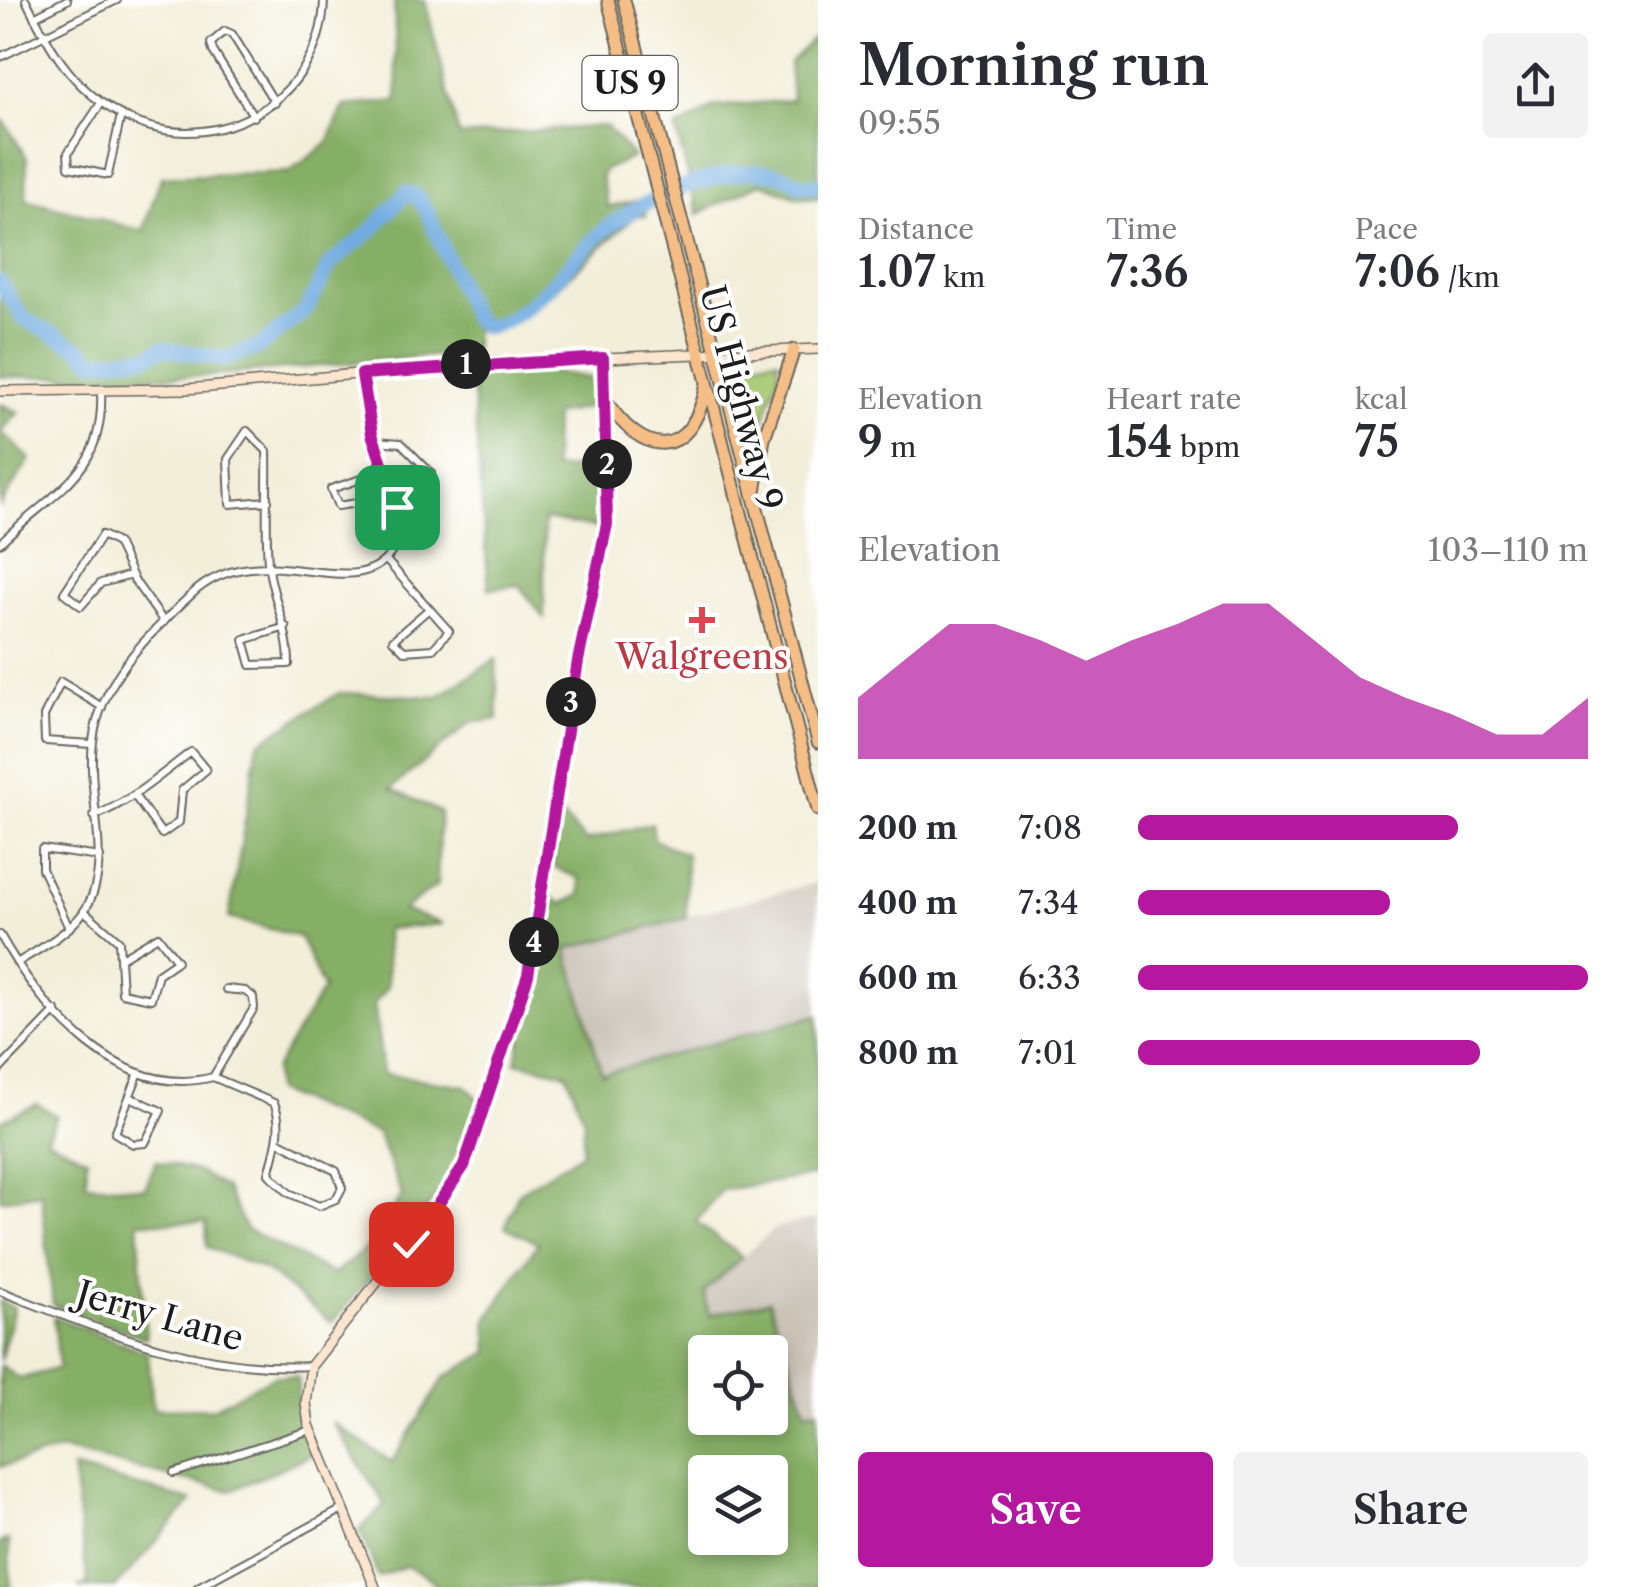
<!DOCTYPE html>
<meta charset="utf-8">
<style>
:root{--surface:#fff;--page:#f2f2f3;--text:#2b2b33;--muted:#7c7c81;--accent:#b5179e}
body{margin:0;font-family:"Libre Caslon Text",serif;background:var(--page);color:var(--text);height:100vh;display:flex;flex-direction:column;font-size:38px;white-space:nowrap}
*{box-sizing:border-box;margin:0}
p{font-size:32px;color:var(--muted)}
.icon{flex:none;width:55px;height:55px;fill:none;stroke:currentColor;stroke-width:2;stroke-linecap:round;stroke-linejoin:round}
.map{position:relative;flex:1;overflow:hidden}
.details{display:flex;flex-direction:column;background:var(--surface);width:810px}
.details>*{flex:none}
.fabs{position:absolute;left:688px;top:1335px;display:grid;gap:20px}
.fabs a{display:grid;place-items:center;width:100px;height:100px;border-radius:10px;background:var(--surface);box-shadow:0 5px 15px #0003;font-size:50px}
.pin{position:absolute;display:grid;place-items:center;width:85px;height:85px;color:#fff;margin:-42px;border-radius:20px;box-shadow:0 5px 15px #0006}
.km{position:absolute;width:50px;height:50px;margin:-25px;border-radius:50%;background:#222;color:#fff;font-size:28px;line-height:50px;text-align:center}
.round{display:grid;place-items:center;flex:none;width:105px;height:105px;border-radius:10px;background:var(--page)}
.headline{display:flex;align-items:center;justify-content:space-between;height:170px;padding:0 40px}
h1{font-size:55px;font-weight:600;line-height:75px}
.stats{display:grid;grid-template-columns:repeat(3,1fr);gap:15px;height:170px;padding:10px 40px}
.stats div{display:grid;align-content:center}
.stats b{font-size:42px;font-weight:600}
.stats small{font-size:28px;font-weight:400}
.stats p{font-size:28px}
.chart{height:280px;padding:20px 40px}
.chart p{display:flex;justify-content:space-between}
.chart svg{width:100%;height:180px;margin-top:10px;fill:var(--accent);opacity:.7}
.button{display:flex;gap:20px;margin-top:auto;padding:20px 40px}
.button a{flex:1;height:115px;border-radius:10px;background:var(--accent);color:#fff;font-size:40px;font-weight:600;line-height:115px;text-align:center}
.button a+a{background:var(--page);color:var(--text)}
ul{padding:0 40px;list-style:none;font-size:32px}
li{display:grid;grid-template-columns:160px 120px 1fr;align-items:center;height:75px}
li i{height:25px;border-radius:12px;background:var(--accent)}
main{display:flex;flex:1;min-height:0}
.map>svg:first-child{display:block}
.industrial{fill:#cbc3b8}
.green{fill:#a8cb74;stroke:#627448;stroke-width:2.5}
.forest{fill:#86af66;stroke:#516641;stroke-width:2.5;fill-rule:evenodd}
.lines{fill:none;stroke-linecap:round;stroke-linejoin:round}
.river{stroke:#71abe1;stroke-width:15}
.street-casing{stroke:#67665e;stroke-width:10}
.secondary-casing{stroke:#67665e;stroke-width:12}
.highway-casing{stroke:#67665e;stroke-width:15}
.street{stroke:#fff;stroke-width:6}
.secondary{stroke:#fbe5cf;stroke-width:9}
.highway{stroke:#f5be86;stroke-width:11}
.route-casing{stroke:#fff;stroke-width:20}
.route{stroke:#b5179e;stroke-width:12}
.health-dot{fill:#e0444e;stroke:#fff;stroke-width:4}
.labels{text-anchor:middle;stroke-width:8;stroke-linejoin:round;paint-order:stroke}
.shield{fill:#fff;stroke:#606060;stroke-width:2.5}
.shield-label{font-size:32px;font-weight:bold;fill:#1c1c1c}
.street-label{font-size:35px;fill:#1c1c1c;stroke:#fff}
.health-label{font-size:35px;fill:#be3a42;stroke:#fff}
</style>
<main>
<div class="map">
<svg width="818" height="1587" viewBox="0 0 818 1587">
<rect width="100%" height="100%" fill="#fff"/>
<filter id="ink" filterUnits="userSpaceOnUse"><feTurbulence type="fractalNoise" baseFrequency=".01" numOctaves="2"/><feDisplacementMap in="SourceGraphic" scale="20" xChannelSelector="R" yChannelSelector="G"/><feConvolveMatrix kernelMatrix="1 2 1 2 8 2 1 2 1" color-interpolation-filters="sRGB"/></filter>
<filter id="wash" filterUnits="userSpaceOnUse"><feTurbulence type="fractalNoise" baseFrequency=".0048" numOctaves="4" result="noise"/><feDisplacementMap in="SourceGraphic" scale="40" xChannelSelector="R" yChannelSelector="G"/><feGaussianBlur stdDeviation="2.25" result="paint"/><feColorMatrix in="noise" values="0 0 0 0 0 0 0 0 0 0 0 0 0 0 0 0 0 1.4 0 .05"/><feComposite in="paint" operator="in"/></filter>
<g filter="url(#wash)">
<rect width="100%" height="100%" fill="#f3eed9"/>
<g class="industrial">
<path d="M818 882V1015L602 1074 567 948Z"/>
<path d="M818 1218V1409L806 1412 769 1301 710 1316 703 1292 775 1228Z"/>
</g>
<path class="green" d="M778 359 779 373 752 456 727 364Z"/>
<g class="forest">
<path d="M394 0H425L459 136 606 126 633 157 604 170 601 177 608 207 642 200 646 216H635L546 298 474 331V352L204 376 0 377V122L4 121 27 158 26 199 143 231 161 177 289 172 327 144 344 106 398 101Z"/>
<path d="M818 34V198L797 197 761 183 698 214 676 129 714 107 792 100 789 63Z"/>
<path d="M529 368 590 378 593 406 554 415 553 469 594 467 597 528 544 519V618L519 585 489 589 471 371Z"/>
<path d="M0 404 19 412 1 432 30 459 0 506Z"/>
<path d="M496 659 498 719 470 723 391 789 440 812 437 885 403 910 443 924 386 929 388 986 374 1004 383 1074 466 1086 490 1112 432 1202 332 1323 267 1271 207 1247 206 1222H138L146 1338 53 1305 41 1193 0 1200V1121L37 1104 57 1116 46 1139 87 1158 86 1184 145 1188 156 1161 197 1171 225 1188 246 1229 333 1274 371 1245 402 1195 377 1133 275 1091 274 1070 323 989 300 937 229 918 258 743 339 693 437 697Z"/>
<path d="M561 815 586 841 652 823 654 840 686 854V918L567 949 602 1074 818 1015V1175L722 1190 696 1222 742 1257 704 1292 709 1315 769 1301 806 1411 818 1409V1587H437L430 1578 406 1566 378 1577 360 1530 385 1504 332 1422 392 1462 445 1377 489 1352 487 1319 538 1243 505 1227 519 1192 582 1153 584 1120 567 1073 516 1062 549 894 561 904 581 895 579 878 553 867ZM705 1352H770V1418H705ZM705 1472H770V1538H705Z"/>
<path d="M0 1301 14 1308 0 1361Z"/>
<path d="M54 1317 148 1353 153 1409 213 1408 275 1376 298 1377V1414L311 1455 230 1491 62 1450 0 1467V1365L19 1379 59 1368Z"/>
<path d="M72 1468 192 1501 116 1587H78L88 1584Z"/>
<path d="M8 1540 11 1587H0V1542Z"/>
</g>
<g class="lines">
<path class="river" d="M0 282 23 318 81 349 93 361 147 356 162 348 225 359 259 347 307 309 330 264 371 231 406 193 415 195 426 209 473 318 485 327C535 319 574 250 615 222 657 193 757 150 800 185H818"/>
</g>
</g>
<g filter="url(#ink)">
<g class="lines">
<g class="street-casing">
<g id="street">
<path d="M26 0C49 47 70 85 116 112 206 166 322 104 324 0"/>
<path d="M34 17 67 0"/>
<path d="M0 57 117 0"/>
<path d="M101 103 68 153 69 167 108 175 121 115"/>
<path d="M254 117 213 51 211 43 225 31 232 34 275 103"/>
<path d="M375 441 401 443 431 473 397 507"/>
<path d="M362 479 369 501 338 506 331 489 385 471"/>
<path d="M268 501 230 504 228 459 247 431 267 451C268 488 265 526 268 563 272 598 289 629 289 664L251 665 244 640 286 627"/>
<path d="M0 543C54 490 105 475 101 391"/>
<path d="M386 560 449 631 433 649 404 651 393 640 429 609"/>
<path d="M132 575 101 583 81 606 64 593 102 535 117 543 132 575 134 580 164 622"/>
<path d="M92 744 45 741 44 716 61 682 102 707"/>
<path d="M94 816C131 802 160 775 191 752L206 770 182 790 179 822 162 834 134 795"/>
<path d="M84 911 119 941 122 993 151 999 158 974 177 961 158 936 123 957"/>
<path d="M69 928 42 869V849L100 857"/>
<path d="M0 935C42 1009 119 1101 213 1077L254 1008 253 997 245 991 226 989"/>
<path d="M17 963C36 951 57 940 73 924 126 875 77 790 97 721 113 667 152 632 191 595 260 529 356 610 393 550 414 516 382 467 372 434 366 414 365 394 363 374"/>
<path d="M0 1069 56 1011"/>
<path d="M213 1077 274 1103C284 1126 275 1151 269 1174L289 1193 319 1206 336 1199 342 1188 336 1171 278 1141"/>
<path d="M132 1098 161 1111 145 1143 133 1144 115 1133 138 1075"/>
<path d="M0 1291C102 1331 200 1372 311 1366"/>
<path d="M174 1473 311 1430"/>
<path d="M198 1587 341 1510"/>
</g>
</g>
<g class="secondary-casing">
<g id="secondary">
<path d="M0 391 186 389 483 363 818 349"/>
<path d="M375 1587 309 1425 306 1403 311 1366 454 1184 517 1014 536 930 578 661 607 524 603 358"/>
</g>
</g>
<g class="highway-casing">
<g id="highway">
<path d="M608 0 818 810"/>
<path d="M624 0 818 742"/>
<path d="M604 398C643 459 691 462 707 384"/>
<path d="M755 492 764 438 794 350"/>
</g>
</g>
<use href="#street" class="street"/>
<use href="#secondary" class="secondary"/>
<use href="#highway" class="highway"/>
</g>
</g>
<g class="lines" filter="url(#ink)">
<g class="route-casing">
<path id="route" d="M397 507 372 434 362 374 603 358 607 524 578 661 528 975 464 1166 411 1244"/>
</g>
<use href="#route" class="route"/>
</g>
<path class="health-dot" d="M697 605h10v10h10v10h-10v10h-10v-10h-10v-10h10z"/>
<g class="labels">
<rect class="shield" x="582.5" y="56" width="95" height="54" rx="8"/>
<g class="shield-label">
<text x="630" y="94">US 9</text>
</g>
<g class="street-label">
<text transform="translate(741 398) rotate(75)" y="12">US Highway 9</text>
<text transform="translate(160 1316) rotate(16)" y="12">Jerry Lane</text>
</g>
<g class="health-label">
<text x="702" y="669">Walgreens</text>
</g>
</g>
</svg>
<div class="fabs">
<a><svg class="icon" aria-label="locate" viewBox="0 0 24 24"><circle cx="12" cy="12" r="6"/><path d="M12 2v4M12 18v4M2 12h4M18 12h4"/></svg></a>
<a><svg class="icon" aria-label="layers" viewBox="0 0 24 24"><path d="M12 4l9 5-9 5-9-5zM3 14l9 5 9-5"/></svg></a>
</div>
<div class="pin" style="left:397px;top:507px;background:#1e9e55"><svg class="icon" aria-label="arrive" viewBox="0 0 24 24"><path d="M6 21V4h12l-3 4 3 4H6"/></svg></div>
<div class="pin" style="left:411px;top:1244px;background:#d93025"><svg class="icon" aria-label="check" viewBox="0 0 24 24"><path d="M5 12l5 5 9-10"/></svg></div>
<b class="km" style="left:466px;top:364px">1</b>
<b class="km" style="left:607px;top:464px">2</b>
<b class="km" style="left:571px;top:702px">3</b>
<b class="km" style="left:534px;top:942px">4</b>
</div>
<section class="details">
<div class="headline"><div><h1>Morning run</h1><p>09:55</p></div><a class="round"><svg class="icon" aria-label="share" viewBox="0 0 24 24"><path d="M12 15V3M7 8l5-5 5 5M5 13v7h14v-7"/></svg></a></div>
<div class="stats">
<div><p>Distance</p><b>1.07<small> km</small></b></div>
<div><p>Time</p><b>7:36</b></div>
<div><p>Pace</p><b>7:06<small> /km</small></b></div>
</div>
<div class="stats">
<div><p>Elevation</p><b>9<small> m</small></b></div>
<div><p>Heart rate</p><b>154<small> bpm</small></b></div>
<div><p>kcal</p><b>75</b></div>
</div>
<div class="chart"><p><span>Elevation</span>103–110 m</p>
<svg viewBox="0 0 160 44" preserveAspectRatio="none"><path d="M0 44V29L10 20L20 11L30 11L40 15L50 20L60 15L70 11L80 6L90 6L100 15L110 24L120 29L130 33L140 38L150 38L160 29V44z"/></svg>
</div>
<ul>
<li><b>200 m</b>7:08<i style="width:71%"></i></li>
<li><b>400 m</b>7:34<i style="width:56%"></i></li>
<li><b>600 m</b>6:33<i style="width:100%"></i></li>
<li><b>800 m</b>7:01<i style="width:76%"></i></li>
</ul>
<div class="button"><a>Save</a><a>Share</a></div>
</section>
</main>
